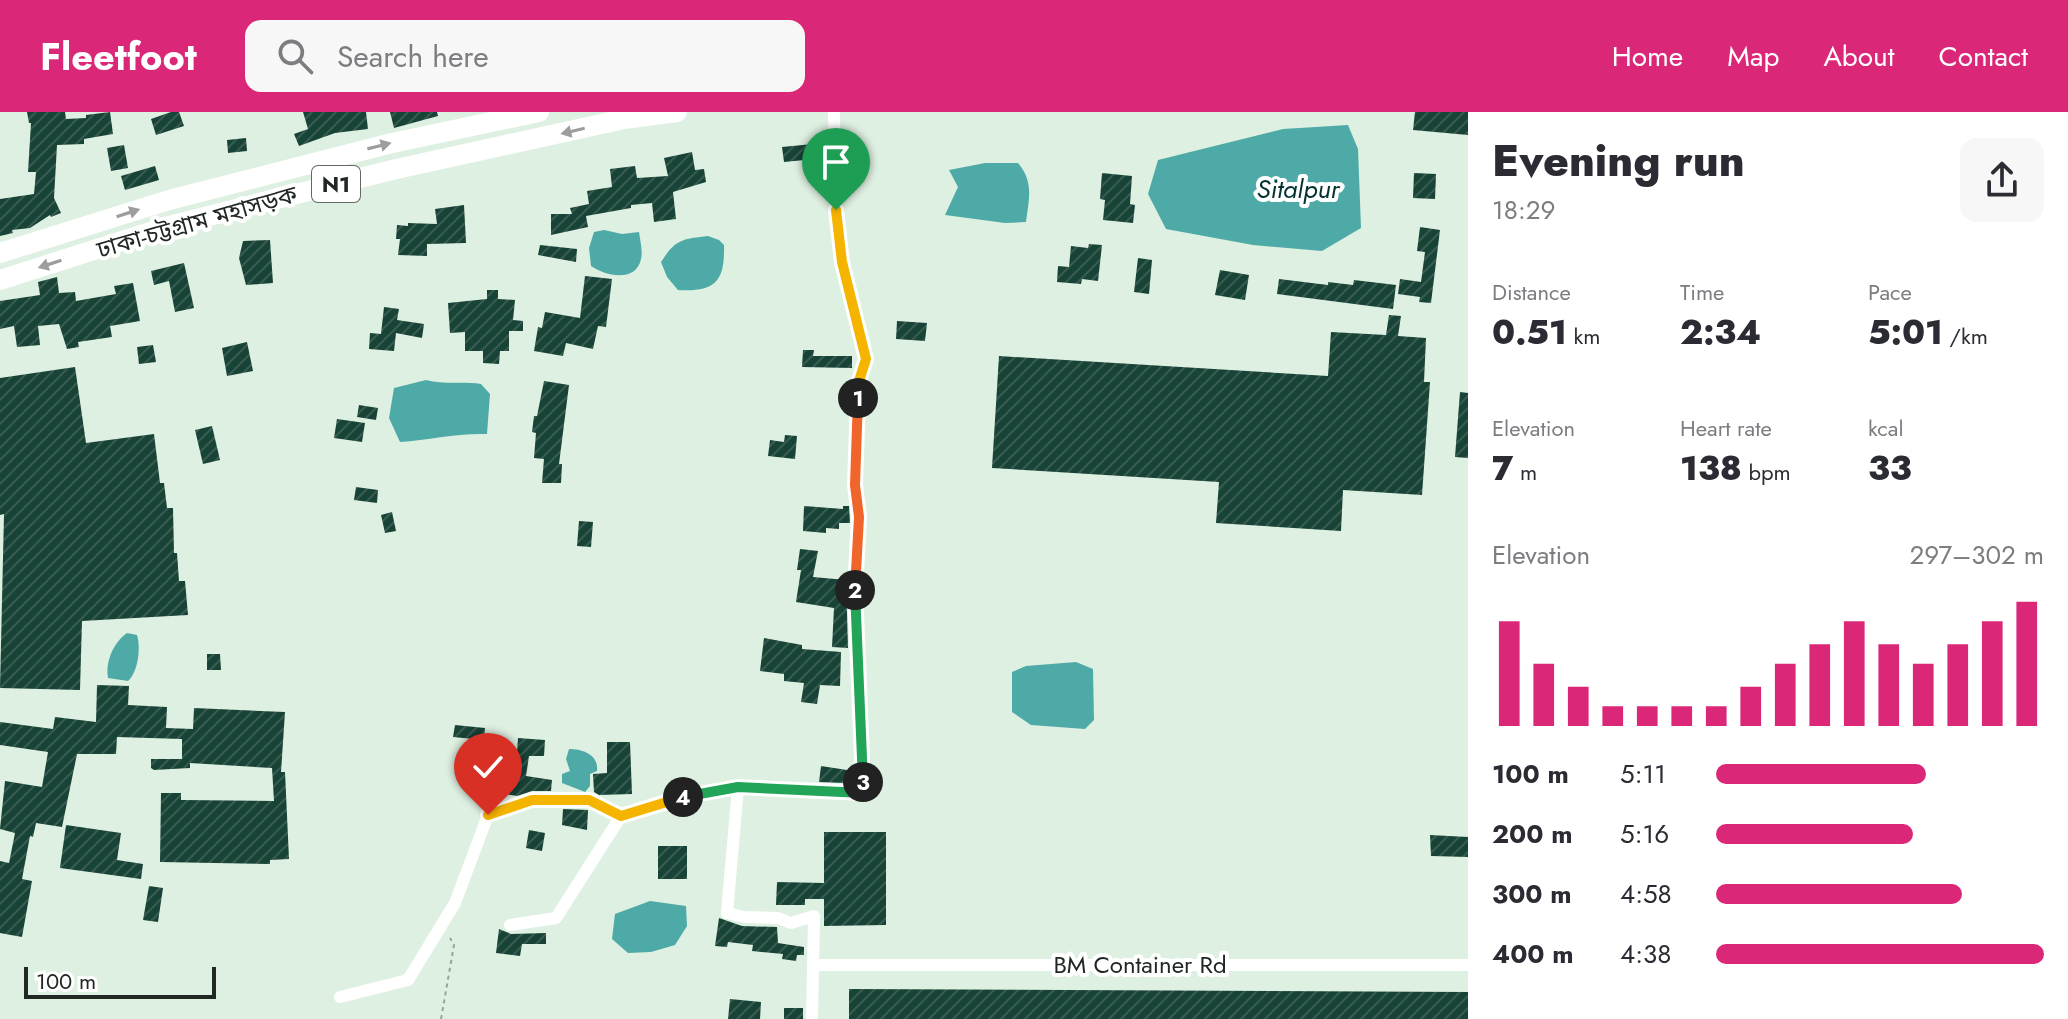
<!DOCTYPE html>
<meta charset="utf-8">
<style>
:root{--surface:#fff;--page:#f7f7f7;--text:#2b2b33;--muted:#7c7c81;--accent:#db2777}
body{margin:0;font-family:Jost,"Noto Sans Bengali",sans-serif;background:var(--page);color:var(--text);height:100vh;display:flex;flex-direction:column;font-size:30px;white-space:nowrap}
*{box-sizing:border-box;margin:0}
p{font-size:26px;color:var(--muted)}
.icon{flex:none;width:44px;height:44px;fill:none;stroke:currentColor;stroke-width:2;stroke-linecap:round;stroke-linejoin:round}
.map{position:relative;flex:1;overflow:hidden}
.sheet{display:flex;flex-direction:column;background:var(--surface);width:600px}
.sheet>*{flex:none}
.scale{position:absolute;left:24px;bottom:20px;width:192px;box-sizing:border-box;padding-left:8px;border:4px solid #212823;border-top:0;font-size:22px;line-height:28px;white-space:nowrap;color:#212823;-webkit-text-stroke:6px #fff;paint-order:stroke}
.pin{position:absolute;display:grid;place-items:center;width:68px;height:68px;color:#fff;margin:-82px -34px;border-radius:50% 50% 50% 0;rotate:-45deg;box-shadow:0 0 8px #0007}
.pin .icon{rotate:45deg}
.km{position:absolute;width:40px;height:40px;margin:-20px;border-radius:50%;background:#222;color:#fff;font-size:22px;line-height:40px;text-align:center}
.round{display:grid;place-items:center;flex:none;width:84px;height:84px;border-radius:16px;background:var(--page)}
.headline{display:flex;align-items:center;justify-content:space-between;height:136px;padding:0 24px}
h1{font-size:44px;font-weight:800;line-height:60px}
.metrics{display:grid;grid-template-columns:repeat(3,1fr);gap:12px;height:136px;padding:8px 24px}
.metrics div{display:grid;align-content:center}
.metrics b{font-size:34px;font-weight:800}
.metrics small{font-size:22px;font-weight:400}
.metrics p{font-size:22px}
.chart{height:224px;padding:16px 24px}
.chart p{display:flex;justify-content:space-between}
.chart svg{width:100%;height:144px;margin-top:8px;stroke:var(--accent);stroke-width:6}
ul{padding:0 24px;list-style:none;font-size:26px}
li{display:grid;grid-template-columns:128px 96px 1fr;align-items:center;height:60px}
li i{height:20px;border-radius:10px;background:var(--accent)}
header{display:flex;align-items:center;gap:48px;box-sizing:border-box;height:112px;padding:0 40px;background:var(--accent);color:#fff}
header strong{font-size:38px}
nav{display:flex;gap:44px;margin-inline-start:auto;font-size:28px}
.search{width:560px;height:72px;background:var(--page);display:flex;align-items:center;gap:20px;box-sizing:border-box;padding:0 28px;border-radius:16px;color:var(--muted);font-size:30px}
main{display:flex;flex:1;min-height:0}
.map>svg:first-child{display:block}
.water{fill:#4eaaa7}
.building{fill:url(#building-hatch)}
.lines{fill:none;stroke-linecap:round;stroke-linejoin:round}
.path{stroke:#96a499;stroke-width:2;stroke-dasharray:4 4;stroke-linecap:butt}
.minor{stroke:#fff;stroke-width:12}
.trunk{stroke:#fff;stroke-width:20}
.oneway{fill:#9b9e9c}
.split-1-casing{stroke:#fff;stroke-width:16}
.split-2-casing{stroke:#fff;stroke-width:16}
.split-3-casing{stroke:#fff;stroke-width:16}
.split-4-casing{stroke:#fff;stroke-width:16}
.split-5-casing{stroke:#fff;stroke-width:16}
.split-1{stroke:#f5b400;stroke-width:10}
.split-2{stroke:#f0652b;stroke-width:10}
.split-3{stroke:#22a559;stroke-width:10}
.split-4{stroke:#22a559;stroke-width:10}
.split-5{stroke:#f5b400;stroke-width:10}
.labels{text-anchor:middle;stroke-width:8;stroke-linejoin:round;paint-order:stroke}
.shield{fill:#fff;stroke:#646865;stroke-width:2}
.shield-label{font-size:22px;font-weight:bold;fill:#212823}
.street-label{font-size:24px;fill:#212823;stroke:#fff}
.water-label{font-size:26px;font-style:italic;fill:#043231;stroke:#fff}
</style>
<header>
<strong>Fleetfoot</strong>
<div class="search"><svg class="icon" aria-label="search" viewBox="0 0 24 24"><circle cx="10" cy="10" r="6"/><path d="M15 15l6 6"/></svg>Search here</div>
<nav><a>Home</a><a>Map</a><a>About</a><a>Contact</a></nav>
</header>
<main>
<div class="map">
<svg width="1468" height="907" viewBox="0 0 1468 907">
<defs>
<pattern id="building-hatch" width="6" height="6" patternUnits="userSpaceOnUse" patternTransform="scale(2)"><rect width="6" height="6" fill="#184337"/><path d="M-1 1l2-2M0 6l6-6M5 7l2-2" fill="none" stroke="#395c52"/></pattern>
</defs>
<rect width="100%" height="100%" fill="#def0e1"/>
<g class="water">
<path d="M1348 13 1358 37 1361 116 1322 139 1253 133 1166 117 1148 82 1158 48 1283 17Z"/>
<path d="M985 51H1018C1034 70 1029 86 1026 110L1005 111 945 103 958 75 949 58Z"/>
<path d="M604 118 622 122 639 120C640 128 643 139 641 147 636 171 605 164 591 154L589 136 594 120Z"/>
<path d="M708 124 719 128 724 133C725 170 715 180 678 178L667 165 661 150C676 127 682 127 708 124Z"/>
<path d="M426 268C444 273 463 269 481 272L490 282 487 322C457 321 429 328 400 330L389 306 394 276Z"/>
<path d="M127 521 137 523C141 536 138 560 128 569L108 566C105 549 114 530 127 521Z"/>
<path d="M1076 550 1093 557 1094 608 1085 617 1031 613 1012 600V560L1026 554Z"/>
<path d="M569 637C583 637 599 643 597 659L590 662V674L585 680 562 671V662L570 659 566 647Z"/>
<path d="M650 789 686 794 687 814 675 833 651 840 628 841 612 827 615 802Z"/>
</g>
<g class="building">
<path d="M27 0H65L66 7 86 6V3L110 0 113 22 84 27V32L57 33 54 86 61 101 51 105 50 103 30 116 12 118 13 121 0 124V87L34 82 36 60H28L31 11H29Z"/>
<path d="M171 0H179L184 14 156 23 151 7Z"/>
<path d="M303 0H366L368 17 335 21 299 34 294 22 308 17Z"/>
<path d="M390 0H437L438 4 394 16Z"/>
<path d="M1415 0H1468V23L1413 18Z"/>
<path d="M246 26 247 39 228 41 227 28Z"/>
<path d="M813 32 815 47 784 50 782 35Z"/>
<path d="M124 33 128 56 111 59 107 36Z"/>
<path d="M692 40 695 58 704 57 706 70 673 80 676 107 654 110 652 91 631 93V96L586 104 588 115 551 123V102H572L570 96 589 92 587 79 612 75 610 57 635 54 637 66 668 64 664 46Z"/>
<path d="M155 54 159 68 125 78 121 64Z"/>
<path d="M1102 61 1132 64 1130 92 1135 93 1133 111 1103 108 1105 88 1100 87Z"/>
<path d="M1414 61 1436 62 1435 87 1413 86Z"/>
<path d="M464 93 466 131 427 132V144L398 143 400 127H396L397 113 408 114V111L437 112 435 97Z"/>
<path d="M1420 115 1440 118 1431 191 1419 190 1420 185 1398 182 1400 167 1421 170 1425 140 1417 139Z"/>
<path d="M270 128 273 171 246 173 239 146 243 129Z"/>
<path d="M1089 132 1102 133 1098 169 1082 167 1081 172 1057 170 1058 154 1069 155 1071 134 1088 136Z"/>
<path d="M540 133 577 137 576 150 538 143Z"/>
<path d="M1138 146 1152 148 1149 182 1134 180Z"/>
<path d="M184 151 194 196 175 200 169 169 154 173 151 159Z"/>
<path d="M1220 158 1249 163 1245 188 1215 183Z"/>
<path d="M585 164 612 167 606 215 598 214 593 237 566 231 563 244 534 239 538 215 542 216 545 200 580 206Z"/>
<path d="M57 165 59 181 75 180 76 189 116 182 114 174 133 171 140 209 110 214 112 225 78 230 79 235 67 237 59 212 38 214 40 233 17 235 14 214 0 217V189L40 183 38 170Z"/>
<path d="M1279 167 1328 173V170L1353 173 1354 168 1396 173 1393 197 1277 182Z"/>
<path d="M487 178H498V187L515 188 513 208 523 209V219H509V239H500L499 252 483 251V239H465V220L450 221 448 191 487 187Z"/>
<path d="M384 195 399 197 397 208 424 212 422 226 396 221 394 239 369 237 370 221 381 222Z"/>
<path d="M1389 203 1401 204 1398 224 1426 226 1424 270H1430L1422 383 1343 378 1341 419 1216 411 1219 370 992 356 999 244 1328 264 1331 220 1386 223Z"/>
<path d="M897 209 927 211 925 229 896 227Z"/>
<path d="M247 230 253 259 227 264 222 236Z"/>
<path d="M153 233 156 250 139 252 137 235Z"/>
<path d="M803 238H814L813 244H852V256L802 255Z"/>
<path d="M75 255 86 331 154 322 160 371H164L167 396H173L174 441H177L179 469H185L188 503 82 509 80 578 0 576 4 402 0 403V266Z"/>
<path d="M544 269 569 273 559 352H562L561 371H542L544 347 534 346 536 321 532 320 534 304H537Z"/>
<path d="M1460 280 1468 281V346L1455 345Z"/>
<path d="M359 293 378 296 376 308 357 305Z"/>
<path d="M337 307 365 311 362 330 334 326Z"/>
<path d="M212 314 220 348 203 352 195 318Z"/>
<path d="M785 323 797 324 795 347 768 344 770 328 784 330Z"/>
<path d="M356 375 378 378 377 391 354 388Z"/>
<path d="M804 394 843 397V394H849L850 411H839V417L826 416V421L803 419Z"/>
<path d="M392 400 396 419 385 421 381 403Z"/>
<path d="M579 409 593 410 591 435 577 434Z"/>
<path d="M800 437 818 439 813 465 846 468 848 536 832 535 834 496 796 490 801 458H797Z"/>
<path d="M764 526 802 533V537L841 540 840 574 820 573 817 592 801 590 804 571 784 569V562L760 559Z"/>
<path d="M207 542H220L221 558H207Z"/>
<path d="M97 573 129 574 128 593 167 595 166 616 193 617 194 596 285 600 281 660H285L289 747 270 748V752L160 750 161 681H181V688L274 689 272 656 190 651V656L154 658 151 656V647H182V627L117 625 116 642H77L62 715 36 711 33 725 30 724 22 767 32 769 22 825 0 821V749L9 751 15 721 0 717 5 669 42 675 48 640 0 633V610L53 617 55 605 96 610Z"/>
<path d="M455 613 485 616 484 628 453 625Z"/>
<path d="M518 626 545 628 544 644H529L526 664 552 668 551 679H532L517 684 505 682 510 653 516 654Z"/>
<path d="M474 628 488 631 487 651 490 652V663L467 662Z"/>
<path d="M607 630H630L632 682 599 683 594 680 593 662 607 661Z"/>
<path d="M821 654 847 658 845 671 819 670Z"/>
<path d="M563 697 588 698 587 718 562 713Z"/>
<path d="M66 713 121 721 117 748 143 752 141 767 60 756Z"/>
<path d="M529 718 545 721 542 739 526 736Z"/>
<path d="M824 720H886V813L824 814V787H805V793H776L777 770 824 771Z"/>
<path d="M1430 723 1468 725V745L1431 744Z"/>
<rect x="658" y="734" width="29" height="33"/>
<path d="M149 774 163 776 158 810 143 808Z"/>
<path d="M719 806 742 814 777 815 778 831 804 835V843H797L796 849 782 847 783 842 752 839 753 833 728 830 727 835 715 834Z"/>
<path d="M499 817 511 822 546 821V832H522L520 844 496 841Z"/>
<path d="M849 877 1468 880V907H849Z"/>
<path d="M730 887 761 890 760 907H728Z"/>
<rect x="784" y="896" width="19" height="11"/>
</g>
<g class="lines">
<path class="path" d="M441 907 454 833 450 826"/>
<g class="minor">
<path d="M621 704 679 685 738 675"/>
<path d="M813 853H1468"/>
<path d="M340 885 408 868 455 791 488 703 532 688H589L621 704 556 806 510 813"/>
<path d="M812 907 814 804 791 811 778 806 744 805 727 801 738 675 863 681 855 476 859 405 855 373 859 269 866 247 842 150 836 98 834 0"/>
</g>
<g class="trunk">
<path d="M0 141 169 88 392 31 539 0"/>
<path d="M0 168 169 114 392 58 624 7 677 0"/>
</g>
</g>
<defs><path id="oneway-solid" d="M-6-.8H1V-3.2L6.5 0L1 3.2V.8H-6Z" transform="scale(2)"/></defs>
<g class="oneway">
<use href="#oneway-solid" transform="translate(573 19) rotate(167)"/>
<use href="#oneway-solid" transform="translate(379 34) rotate(-14)"/>
<use href="#oneway-solid" transform="translate(128 101) rotate(-18)"/>
<use href="#oneway-solid" transform="translate(50 152) rotate(162)"/>
</g>
<g class="lines">
<g class="split-1-casing">
<path id="split-1" d="M836 98 842 150 866 247 859 269 858 286"/>
</g>
<g class="split-2-casing">
<path id="split-2" d="M855 478 859 405 855 373 858 286"/>
</g>
<g class="split-3-casing">
<path id="split-3" d="M855 478 863 670"/>
</g>
<g class="split-4-casing">
<path id="split-4" d="M683 685 738 675 863 681V670"/>
</g>
<g class="split-5-casing">
<path id="split-5" d="M488 703 532 688H589L621 704 683 685"/>
</g>
<use href="#split-1" class="split-1"/>
<use href="#split-2" class="split-2"/>
<use href="#split-3" class="split-3"/>
<use href="#split-4" class="split-4"/>
<use href="#split-5" class="split-5"/>
</g>
<g class="labels">
<rect class="shield" x="312" y="54" width="48" height="36" rx="6"/>
<g class="shield-label">
<text x="336" y="80">N1</text>
</g>
<g class="street-label">
<text transform="translate(197 110) rotate(-16)" y="8">ঢাকা-চট্টগ্রাম মহাসড়ক</text>
<text x="1140" y="861">BM Container Rd</text>
</g>
<g class="water-label">
<text x="1298" y="86">Sitalpur</text>
</g>
</g>
</svg>
<div class="scale">100 m</div>
<div class="pin" style="left:836px;top:98px;background:#1e9e55"><svg class="icon" aria-label="arrive" viewBox="0 0 24 24"><path d="M6 21V4h12l-3 4 3 4H6"/></svg></div>
<div class="pin" style="left:488px;top:703px;background:#d93025"><svg class="icon" aria-label="check" viewBox="0 0 24 24"><path d="M5 12l5 5 9-10"/></svg></div>
<b class="km" style="left:858px;top:286px">1</b>
<b class="km" style="left:855px;top:478px">2</b>
<b class="km" style="left:863px;top:670px">3</b>
<b class="km" style="left:683px;top:685px">4</b>
</div>
<section class="sheet">
<div class="headline"><div><h1>Evening run</h1><p>18:29</p></div><a class="round"><svg class="icon" aria-label="share" viewBox="0 0 24 24"><path d="M12 15V3M7 8l5-5 5 5M5 13v7h14v-7"/></svg></a></div>
<div class="metrics">
<div><p>Distance</p><b>0.51<small> km</small></b></div>
<div><p>Time</p><b>2:34</b></div>
<div><p>Pace</p><b>5:01<small> /km</small></b></div>
</div>
<div class="metrics">
<div><p>Elevation</p><b>7<small> m</small></b></div>
<div><p>Heart rate</p><b>138<small> bpm</small></b></div>
<div><p>kcal</p><b>33</b></div>
</div>
<div class="chart"><p><span>Elevation</span>297–302 m</p>
<svg viewBox="0 0 160 44" preserveAspectRatio="none"><path d="M5 44V12M15 44V25M25 44V32M35 44V38M45 44V38M55 44V38M65 44V38M75 44V32M85 44V25M95 44V19M105 44V12M115 44V19M125 44V25M135 44V19M145 44V12M155 44V6"/></svg>
</div>
<ul>
<li><b>100 m</b>5:11<i style="width:64%"></i></li>
<li><b>200 m</b>5:16<i style="width:60%"></i></li>
<li><b>300 m</b>4:58<i style="width:75%"></i></li>
<li><b>400 m</b>4:38<i style="width:100%"></i></li>
</ul>
</section>
</main>
